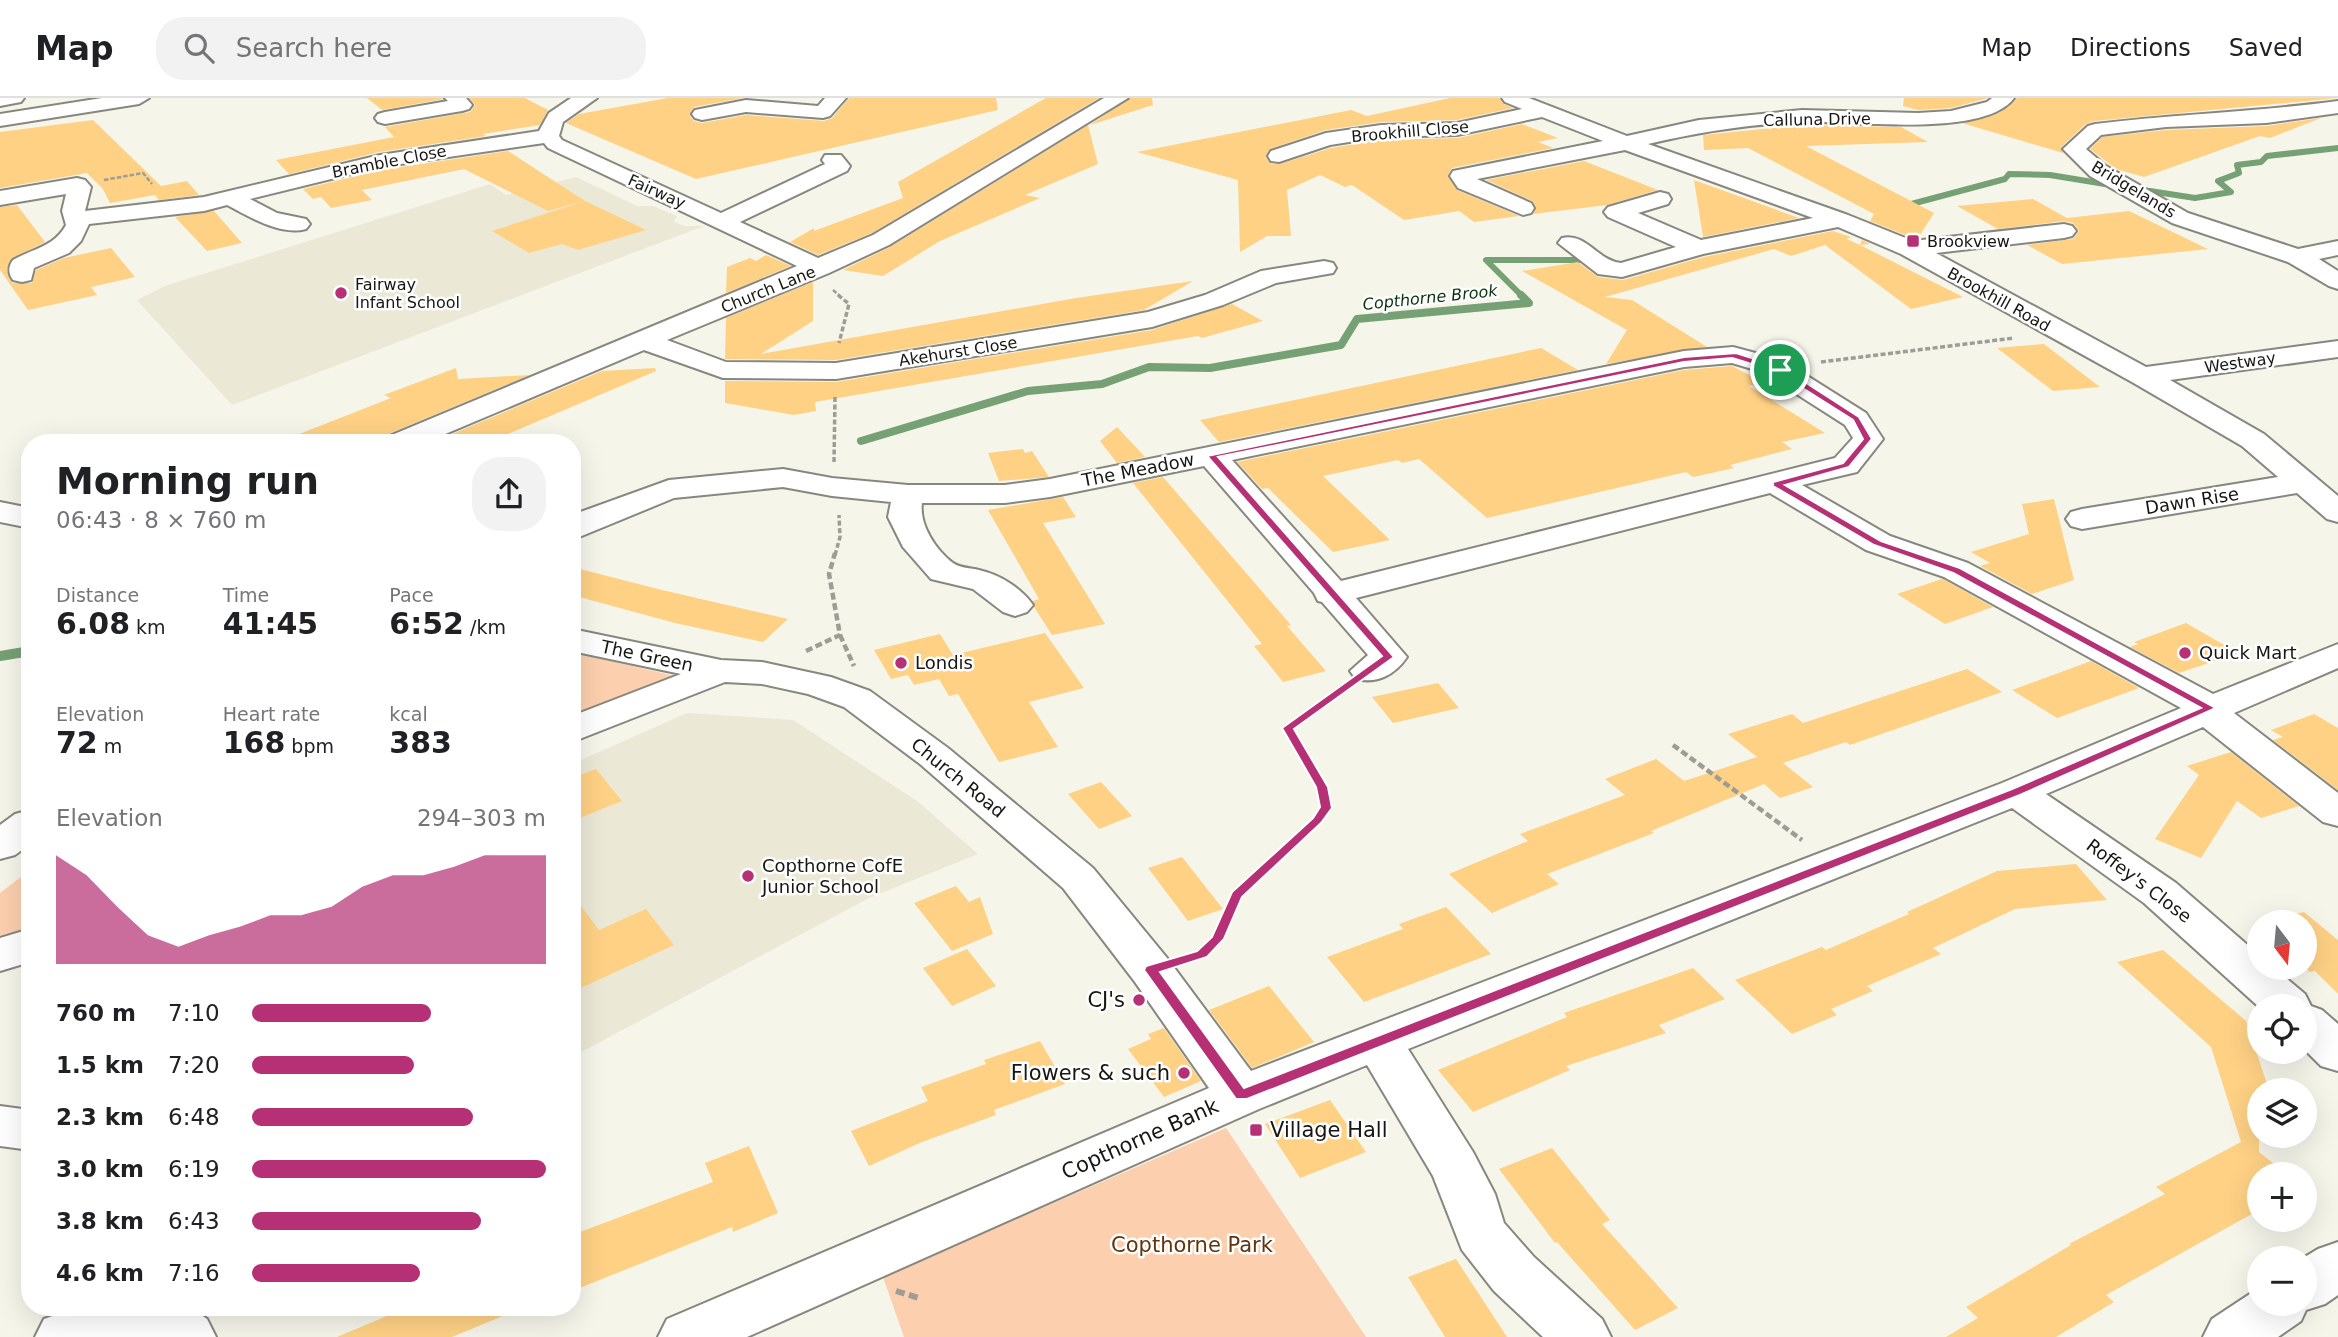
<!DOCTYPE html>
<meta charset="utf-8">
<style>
:root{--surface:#fff;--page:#f2f2f2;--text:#202124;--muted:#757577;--line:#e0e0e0;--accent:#b53075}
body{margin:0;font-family:"DejaVu Sans",sans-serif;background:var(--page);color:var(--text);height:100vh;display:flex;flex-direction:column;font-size:26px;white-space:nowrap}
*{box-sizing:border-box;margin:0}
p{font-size:23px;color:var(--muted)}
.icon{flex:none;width:38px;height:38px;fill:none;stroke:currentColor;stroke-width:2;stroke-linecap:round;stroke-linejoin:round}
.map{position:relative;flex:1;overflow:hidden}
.drawer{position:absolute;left:21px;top:336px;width:560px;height:882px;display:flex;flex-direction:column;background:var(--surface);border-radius:28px;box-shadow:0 7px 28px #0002}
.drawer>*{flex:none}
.needle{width:46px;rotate:164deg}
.tools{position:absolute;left:2247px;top:812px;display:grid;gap:14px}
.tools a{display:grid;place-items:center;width:70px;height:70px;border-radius:50%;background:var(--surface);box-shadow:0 7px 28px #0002;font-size:35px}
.pin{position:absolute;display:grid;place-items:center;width:60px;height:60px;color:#fff;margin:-30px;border:4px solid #fff;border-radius:50%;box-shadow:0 2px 7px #0007}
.round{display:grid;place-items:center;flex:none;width:74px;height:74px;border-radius:28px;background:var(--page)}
.headline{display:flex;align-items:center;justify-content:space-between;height:119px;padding:0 35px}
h1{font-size:38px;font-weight:700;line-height:52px}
.stats{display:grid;grid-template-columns:repeat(3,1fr);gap:10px;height:119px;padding:7px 35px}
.stats div{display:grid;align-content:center}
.stats b{font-size:30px;font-weight:700}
.stats small{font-size:19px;font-weight:400}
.stats p{font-size:19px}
.chart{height:196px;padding:14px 35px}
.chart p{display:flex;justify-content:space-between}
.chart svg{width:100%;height:126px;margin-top:7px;fill:var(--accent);opacity:.7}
ul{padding:0 35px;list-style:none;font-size:23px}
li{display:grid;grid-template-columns:112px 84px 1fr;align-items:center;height:52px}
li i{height:18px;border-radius:9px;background:var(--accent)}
header{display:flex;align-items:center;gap:42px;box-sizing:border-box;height:98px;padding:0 35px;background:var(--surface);border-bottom:2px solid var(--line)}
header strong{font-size:33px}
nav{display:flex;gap:38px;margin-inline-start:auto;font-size:24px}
.search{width:490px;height:63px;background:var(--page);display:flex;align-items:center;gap:18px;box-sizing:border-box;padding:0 24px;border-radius:28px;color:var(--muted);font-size:26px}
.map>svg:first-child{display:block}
.built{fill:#ebe8d6}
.green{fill:#fccfae}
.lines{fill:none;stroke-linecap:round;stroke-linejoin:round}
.stream-far2{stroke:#76a174;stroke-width:6}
.stream-far1{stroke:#76a174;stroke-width:8}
.stream{stroke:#76a174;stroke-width:10}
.building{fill:#fed185}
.minor-casing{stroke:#88877e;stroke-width:4}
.highway-casing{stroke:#88877e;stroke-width:4}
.path-far3{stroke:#9e9d95;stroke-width:2.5;stroke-dasharray:4.5 2;stroke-linecap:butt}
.path-far2{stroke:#9e9d95;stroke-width:3.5;stroke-dasharray:5 2.5;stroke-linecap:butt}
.path-far1{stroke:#9e9d95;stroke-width:4.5;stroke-dasharray:7 3.5;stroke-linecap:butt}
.path{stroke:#9e9d95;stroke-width:6;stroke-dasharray:9 4.5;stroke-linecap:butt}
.minor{fill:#fff;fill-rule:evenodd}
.highway{fill:#fff;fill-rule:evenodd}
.route{fill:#b53075;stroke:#fff;stroke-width:2;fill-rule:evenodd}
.poi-dot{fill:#b53075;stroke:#fff;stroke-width:2.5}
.labels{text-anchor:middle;stroke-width:5;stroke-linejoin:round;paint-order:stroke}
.far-street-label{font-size:16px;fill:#161612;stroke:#fff}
.far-poi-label{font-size:16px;fill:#161612;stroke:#fff;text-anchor:start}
.far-water-label{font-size:16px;font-style:italic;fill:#09340c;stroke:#fff}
.street-label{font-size:18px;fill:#161612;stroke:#fff}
.poi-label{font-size:18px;fill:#161612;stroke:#fff;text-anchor:start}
.near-poi-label{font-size:21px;fill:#161612;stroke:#fff;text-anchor:end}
.near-street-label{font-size:21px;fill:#161612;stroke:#fff}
.near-park-label{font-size:21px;fill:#62350c;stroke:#fff}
</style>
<header>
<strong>Map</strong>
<div class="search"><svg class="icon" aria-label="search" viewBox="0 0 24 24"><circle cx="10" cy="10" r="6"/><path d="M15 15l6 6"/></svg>Search here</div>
<nav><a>Map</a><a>Directions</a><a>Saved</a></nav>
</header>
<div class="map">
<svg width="2338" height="1239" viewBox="0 0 2338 1239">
<rect width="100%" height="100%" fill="#f6f5ea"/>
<g class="built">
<path d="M576 79 637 108H653L677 118 674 124 685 128H704L232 307 137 202 165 188 490 86 506 97Z"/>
<path d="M687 615 793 622 917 703 978 756 869 800 572 959V666Z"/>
</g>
<g class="green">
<path d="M572 554 675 578 572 619Z"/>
<path d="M30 772V831L0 843V795Z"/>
<path d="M1226 1030 1366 1239H904L883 1179Z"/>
</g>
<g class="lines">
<g class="stream-far2">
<path d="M2150 93 2195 100 2231 94 2218 83 2239 75 2237 67 2261 64 2267 58 2338 50"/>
<path d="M1904 108 2005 81 2009 76 2050 77 2105 86"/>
<path d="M1522 198 1486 162H1589"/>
</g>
<path class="stream-far1" d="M861 343 1028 293 1102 286 1149 269 1210 270 1341 247 1357 221 1529 205 1521 197"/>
<path class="stream" d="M0 558 30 553"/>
</g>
<g class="building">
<path d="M367 0H442L443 1 382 12Z"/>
<path d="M469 0H525L548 12 540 27 483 36 486 38 379 54 289 76 276 62 394 39 385 29 470 14 475 7Z"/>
<path d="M668 0H743L694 9 690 18 694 23 702 25 746 17 824 23 832 20 849 0H996L998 12 696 81 566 25 579 16Z"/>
<path d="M1046 0H1099L872 135 818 157 790 144 814 130V133L903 100 898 84Z"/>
<path d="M1130 0H1152L1153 7 1090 27Z"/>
<path d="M1450 0H1499L1504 6 1513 10 1457 22 1381 24 1326 32 1270 51 1266 59 1271 66H1280L1331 50 1381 42 1458 40 1522 26 1558 40 1538 44 1553 50 1452 70 1448 77 1457 92 1519 118 1474 124 1459 113 1404 122 1352 87 1345 89 1320 77 1287 92 1291 138H1267L1240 154 1238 82 1137 54 1351 12 1367 18Z"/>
<path d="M1904 0H1988L1951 10 1918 12 1903 8Z"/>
<path d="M2017 0H2338L2094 23 2086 26 2061 49 2063 55 1962 25 1999 15Z"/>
<path d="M2321 20 2270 40 2260 38 2144 79 2116 71 2090 51 2102 39 2166 32 2266 28Z"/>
<path d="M93 22 161 88 187 83 199 97 159 102 155 97 110 105 103 91 87 75 0 90V34Z"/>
<path d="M1088 27 1098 66 1025 97 1040 100 940 143 883 178 843 172 890 149Z"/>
<path d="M1801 27 1901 29 1928 44 1806 48 1934 115 1920 137 1910 139 1870 123 1874 116 1748 50 1704 52 1703 37Z"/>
<path d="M508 53 585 103 548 113 464 71 362 92 372 102 331 110 321 99 313 101 303 91 381 72Z"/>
<path d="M1584 63 1658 92 1607 107 1533 116 1536 109 1532 103 1486 82Z"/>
<path d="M1694 82 1799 120 1703 139Z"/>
<path d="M2033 101 2067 120 2129 113 2208 151 2062 166 2027 147 2073 141 2079 133 2073 125 2064 123 1998 131 1957 108Z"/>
<path d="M585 103 646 132 578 152 562 146 529 155 492 133Z"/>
<path d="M17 107 45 144 11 161 7 172 12 185H32L36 172 64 160 111 150 135 179 91 189 97 197 28 212 0 172V109Z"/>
<path d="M214 113 242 145 207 153 175 119Z"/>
<path d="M1833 133 1851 139 1847 141 1860 147 1862 142 1870 146 1860 147 1963 199 1911 211 1825 147 1791 158 1774 151 1605 199 1632 202 1707 249 1606 266 1627 232 1522 173 1578 164 1598 179 1623 182 1704 159Z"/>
<path d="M766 157 791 168 726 195 727 169 750 160 756 163Z"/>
<path d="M1193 183 1144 212 836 262 725 261 726 220 813 184V223L761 256 1076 200Z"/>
<path d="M1232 206 1263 223 1202 240 1198 238 1111 253 815 304 816 313 794 317 725 305V283L836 284 1152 232Z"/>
<path d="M2044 246 2100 289 2053 293 1997 250Z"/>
<path d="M1541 250 1578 272 1219 344 1200 322Z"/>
<path d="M1732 268 1765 285 1749 288 1825 335 1782 344 1792 351 1730 367 1734 370 1693 379 1686 374 1487 420 1419 361 1402 365 1398 362 1323 378 1390 442 1333 454 1268 390 1262 391 1237 364 1684 272Z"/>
<path d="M456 270 458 281 530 277 386 337 381 345H284V342L391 300 384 297Z"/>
<path d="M655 270 656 273 487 345H431L602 273Z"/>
<path d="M1117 329 1145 359 1117 365 1100 343Z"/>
<path d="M1023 351 1025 355 1032 353 1049 379 999 383 988 355Z"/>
<path d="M1163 379 1291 527 1287 528 1326 573 1283 584 1254 548 1262 546 1133 385Z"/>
<path d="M1063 399 1076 419 1043 425 1105 526 1052 537 1034 509 1033 503 1039 501 988 412Z"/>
<path d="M2054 401 2074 482 2032 496 1980 468 1990 465 1971 454 2029 436 2022 406Z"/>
<path d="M572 469 662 492 788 521 763 544 675 525 572 497Z"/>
<path d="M1942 481H1943L1993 509 1945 526 1897 496Z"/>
<path d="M2186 525 2238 555 2179 575 2130 549 2138 546 2134 544Z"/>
<path d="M1045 535 1084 590 1029 604 1058 649 999 664 958 596 949 598 939 581 914 587 908 577 891 581 874 552 940 536 953 557Z"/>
<path d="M2091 563 2139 590 2057 620 2012 592Z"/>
<path d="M1967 571 2002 594 1850 647 1846 644 1783 665 1813 689 1780 700 1764 686 1651 733 1654 735 1547 776 1559 786 1492 815 1449 776 1528 743 1520 736 1625 697 1605 681 1656 661 1684 683 1757 659 1728 636 1792 616 1803 625Z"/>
<path d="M1438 585 1459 610 1393 625 1372 599Z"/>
<path d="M2314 616 2338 630V692L2273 642 2283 639 2271 632Z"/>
<path d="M2231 654 2299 708 2261 720 2237 703 2201 760 2155 741 2199 677 2187 668Z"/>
<path d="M596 671 622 703 572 723V680Z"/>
<path d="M1101 684 1132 718 1099 731 1068 696Z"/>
<path d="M1182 759 1223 811 1188 823 1148 770Z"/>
<path d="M2076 766 2107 802 2015 811 1933 850 1941 856 1867 888 1873 893 1831 911 1837 917 1792 936 1735 882 1822 849 1826 852 1909 816 1907 814 1997 773Z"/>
<path d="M956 788 969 804 980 799 993 836 952 853 914 805Z"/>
<path d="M572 796 599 832 646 811 674 847 572 894Z"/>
<path d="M1446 809 1491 856 1364 904 1327 859 1403 831 1399 826Z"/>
<path d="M2304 814 2338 842V896L2315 873 2310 874 2305 869V824H2266Z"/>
<path d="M967 851 996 888 952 908 923 870Z"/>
<path d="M2163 852 2246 923 2269 992H2259V1054L2287 1076H2259V1112L2106 1197 2114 1204 2056 1239H1946L1978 1220 1966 1209 2071 1147 2069 1146 2165 1096 2156 1089 2241 1044 2211 949 2117 864Z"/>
<path d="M1693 870 1725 901 1659 927 1666 935 1566 968 1570 972 1473 1014 1438 972 1567 919 1564 915Z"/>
<path d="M1269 888 1314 944 1252 970 1209 912Z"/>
<path d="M1164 930 1201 983 1164 999 1128 951 1151 941 1148 936Z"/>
<path d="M1040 943 1065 986 994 1012 996 1017 922 1044 869 1068 851 1033 928 1003 921 989 986 966 984 962Z"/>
<path d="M1330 1002 1366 1054 1300 1080 1265 1026Z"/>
<path d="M749 1048 778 1115 733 1134 732 1129 572 1193V1137L713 1084 705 1065Z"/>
<path d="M1552 1050 1610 1122 1602 1126 1678 1210 1635 1232 1557 1144 1555 1145 1499 1071Z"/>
<path d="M1456 1161 1507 1239H1445L1408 1179Z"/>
<path d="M408 1209H522V1210L452 1239H337Z"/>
</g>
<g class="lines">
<g class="minor-casing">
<g id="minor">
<path d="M102 0H149L139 6 0 28V16Z"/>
<path d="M445 0H466L472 7 469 11 462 13 385 26 378 24 375 20 378 16 385 14 448 3Z"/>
<path d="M571 0H597L563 24 559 38 562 42 721 115 825 66 822 62 825 57H841L850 68 847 73 740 124 818 160 873 137 1104 0H1128L889 147 829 175 667 242 726 264 836 265 1148 214 1205 197 1261 173 1324 163 1333 165 1336 170 1333 175 1276 185 1223 207 1152 229 836 281 723 280 644 252 424 345H383L387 339 797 168 548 50 544 45 380 69 250 101 277 115 306 121 310 126 306 131C280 138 250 119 227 107L204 113 89 126 81 143 69 155 34 170 31 182 22 184 13 182C8 175 8 169 13 162 34 150 54 149 66 127L62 113 66 96 0 107V93L77 80 85 82 91 89 85 113 204 99 380 57 539 33 549 15Z"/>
<path d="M825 0H846L830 18 823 20 746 14 702 22 695 20 692 16 695 12 746 2 818 8Z"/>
<path d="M1502 0H1529L1627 38 1699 22 1802 12 1918 15 1951 13 1987 4 1992 0H2014C1984 41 1849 22 1801 24 1750 26 1698 34 1648 46L1848 117 1913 143 2064 126 2072 128 2076 133 2072 138 2064 140 1936 155 2146 269 2338 243V259L2170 282 2264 336 2338 398V424L2327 421 2297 395 2082 431 2071 428 2066 421 2071 414 2082 411 2278 379 2242 348 2132 284 1901 156 1838 129 1703 156 1622 179 1598 176 1558 145 1562 140C1586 134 1598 163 1621 165L1676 149 1608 119 1604 114 1608 109 1660 94 1668 96 1671 101 1668 106 1638 115 1701 142 1813 120 1625 52 1477 81 1531 105 1534 110 1531 115 1523 117 1458 90 1450 78 1453 73 1603 43 1542 19 1457 37 1381 39 1330 47 1279 64 1271 63 1268 58 1271 53 1326 35 1381 27 1457 25 1522 11 1505 4Z"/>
<path d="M2338 3V15L2266 25 2166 29 2101 37 2086 51 2106 68 2188 115 2298 151 2338 143V157L2319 161 2338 173V191L2329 188 2288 164 2172 125 2090 78 2063 51 2088 28 2095 26C2176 16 2257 14 2338 3Z"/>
<path d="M1733 249 1782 262 1866 315 1883 341 1857 374 1802 387 1890 438 1968 465 2213 596 2338 546V570L2234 615 2338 695V728L2323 724 2203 629 2046 696 2176 785 2259 857V870H2274L2305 896 2311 908 2322 912 2338 926V973L2321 968 2305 952V908L2259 909 2144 805 2012 710 1408 951 1473 1054 1495 1096 1504 1125 1534 1159 1602 1221 1611 1239H1543L1494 1193 1462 1152 1433 1078 1367 967 1259 1011 747 1239H658L667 1221 1209 990 1135 884 1063 790 920 666 844 609 808 596 762 586 725 584 572 644V618L681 576 572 553V531L721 562 762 564 831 579 870 593 948 650 1093 770 1167 860 1251 973 2002 685 2181 610 1944 479 1866 452 1770 395 1356 500 1407 559C1395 577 1377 586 1356 581L1350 573 1368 557 1322 504 1318 503 1314 495 1204 368 1050 399 1005 405H922C919 427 936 452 953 465 960 470 971 470 979 472 1000 477 1020 489 1033 507L1027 514 1015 518 1003 514 973 491 931 481 903 449 888 419 891 404 832 398 783 389 674 400 572 442V417L669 382 783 371 832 380 908 387H1005L1050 381 1684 253ZM1732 265 1762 274 1845 327 1853 340 1835 360 1341 483 1232 362 1684 269Z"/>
<path d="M0 404 30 410V430L0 424Z"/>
<path d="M30 712V746L15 757 0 761V727L15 716Z"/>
<path d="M30 831V864L0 873V840Z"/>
<path d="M0 1008 30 1012V1052L0 1048Z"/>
<path d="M2338 1144V1197L2325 1206 2306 1212 2301 1223 2278 1239H2203L2212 1221 2259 1190V1206H2305L2303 1160 2318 1151Z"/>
<path d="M94 1209H190L207 1221 216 1239H35L44 1221 64 1214Z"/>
</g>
</g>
<g class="highway-casing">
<path id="highway" d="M0 0H24L21 4 0 8Z"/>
</g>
<g class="path-far3">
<path d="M104 82 143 75 152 86"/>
<path d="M833 192 840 198"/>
</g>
<g class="path-far2">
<path d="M838 197 849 206 839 245"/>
<path d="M1821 264 2014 240"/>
<path d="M834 364 835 299"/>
<path d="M835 457 840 439 839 417"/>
</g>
<g class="path-far1">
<path d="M840 537 854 568"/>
<path d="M806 553 840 537 829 476 835 455"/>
<path d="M1673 647 1802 742"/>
<path d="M1238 796 1317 722 1326 710 1322 689 1287 630 1342 592"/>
</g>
<g class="path">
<path d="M1188 860C1225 849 1219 819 1240 794"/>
<path d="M896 1193 919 1200"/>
</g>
<use href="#minor" class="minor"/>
<use href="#highway" class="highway"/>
</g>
<path class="route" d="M1736 255 1783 270 1859 319 1872 341 1849 369 1785 387 1881 443 1960 470 2216 610 2020 697 1247 1001H1236L1144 872 1146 868 1197 853 1212 839 1232 794 1313 720 1320 709 1316 689 1282 630 1382 558 1207 358 1684 259ZM1732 260 1777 274 1853 322 1863 341 1843 365 1773 384V388L1874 447 1953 475 2201 610 2012 691 1244 990 1160 874 1207 859 1224 841 1242 799 1321 725 1332 710 1328 689 1294 631 1394 559 1218 359 1684 264Z"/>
<g class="poi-dot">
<rect x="1906" y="136" width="14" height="14" rx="3.5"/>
<circle cx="341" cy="195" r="7"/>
<circle cx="2185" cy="555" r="7"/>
<circle cx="901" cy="565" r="7"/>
<circle cx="748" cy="778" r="7"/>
<circle cx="1139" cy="902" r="7"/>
<circle cx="1184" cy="975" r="7"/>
<rect x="1249" y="1025" width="14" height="14" rx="3.5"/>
</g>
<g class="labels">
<g class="far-street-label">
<text transform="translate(1817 21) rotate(-1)" y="6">Calluna Drive</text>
<text transform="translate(1410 33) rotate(-5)" y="6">Brookhill Close</text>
<text transform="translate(389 63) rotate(-11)" y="6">Bramble Close</text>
<text transform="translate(2134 91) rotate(31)" y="6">Bridgelands</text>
<text transform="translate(657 93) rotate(24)" y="6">Fairway</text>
<text transform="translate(768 191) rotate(-22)" y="6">Church Lane</text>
<text transform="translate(1999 201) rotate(29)" y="6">Brookhill Road</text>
<text transform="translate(958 253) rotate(-9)" y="6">Akehurst Close</text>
<text transform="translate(2240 264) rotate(-8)" y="6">Westway</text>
</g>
<g class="far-poi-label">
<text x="1927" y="149">Brookview</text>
<text x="355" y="192">Fairway<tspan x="355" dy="18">Infant School</tspan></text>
</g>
<g class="far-water-label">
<text transform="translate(1430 199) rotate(-6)" y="6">Copthorne Brook</text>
</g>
<g class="street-label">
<text transform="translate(1138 372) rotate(-11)" y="6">The Meadow</text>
<text transform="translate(2192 403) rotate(-9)" y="6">Dawn Rise</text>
<text transform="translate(647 558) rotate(12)" y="6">The Green</text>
<text transform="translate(958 680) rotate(39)" y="6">Church Road</text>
<text transform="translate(2139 783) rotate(37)" y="6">Roffey's Close</text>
</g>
<g class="poi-label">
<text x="2199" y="561">Quick Mart</text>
<text x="915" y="571">Londis</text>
<text x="762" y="774">Copthorne CofE<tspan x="762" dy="21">Junior School</tspan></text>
</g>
<g class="near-poi-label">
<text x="1125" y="909">CJ's</text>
<text x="1170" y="982">Flowers &amp; such</text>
<text x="1270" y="1039" text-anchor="start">Village Hall</text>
</g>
<g class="near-street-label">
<text transform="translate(1140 1041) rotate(-24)" y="7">Copthorne Bank</text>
</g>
<g class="near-park-label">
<text x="1192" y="1154">Copthorne Park</text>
</g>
</g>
</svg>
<div class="tools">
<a><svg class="needle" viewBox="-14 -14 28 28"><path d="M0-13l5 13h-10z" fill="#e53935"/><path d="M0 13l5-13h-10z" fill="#757577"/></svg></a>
<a><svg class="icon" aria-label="locate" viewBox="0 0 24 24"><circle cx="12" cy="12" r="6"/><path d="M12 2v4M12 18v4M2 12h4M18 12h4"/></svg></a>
<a><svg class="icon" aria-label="layers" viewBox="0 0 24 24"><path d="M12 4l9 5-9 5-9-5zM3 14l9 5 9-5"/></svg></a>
<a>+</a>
<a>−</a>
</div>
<div class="pin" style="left:1780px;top:272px;background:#1e9e55"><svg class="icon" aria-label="arrive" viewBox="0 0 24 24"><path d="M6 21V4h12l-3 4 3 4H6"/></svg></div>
<section class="drawer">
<div class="headline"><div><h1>Morning run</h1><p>06:43 · 8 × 760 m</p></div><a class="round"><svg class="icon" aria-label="share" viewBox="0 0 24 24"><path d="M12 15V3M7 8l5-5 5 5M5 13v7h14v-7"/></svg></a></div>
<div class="stats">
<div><p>Distance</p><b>6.08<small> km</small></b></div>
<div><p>Time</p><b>41:45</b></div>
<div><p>Pace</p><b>6:52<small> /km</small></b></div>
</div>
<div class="stats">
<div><p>Elevation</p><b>72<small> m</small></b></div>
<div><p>Heart rate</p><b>168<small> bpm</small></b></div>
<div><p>kcal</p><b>383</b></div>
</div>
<div class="chart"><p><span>Elevation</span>294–303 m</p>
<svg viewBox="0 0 160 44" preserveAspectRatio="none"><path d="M0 44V6L10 13L20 24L30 34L40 38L50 34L60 31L70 27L80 27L90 24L100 17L110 13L120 13L130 10L140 6L150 6L160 6V44z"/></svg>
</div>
<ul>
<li><b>760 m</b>7:10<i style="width:61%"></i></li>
<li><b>1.5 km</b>7:20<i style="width:55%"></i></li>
<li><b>2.3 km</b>6:48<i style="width:75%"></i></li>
<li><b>3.0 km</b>6:19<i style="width:100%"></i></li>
<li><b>3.8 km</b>6:43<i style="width:78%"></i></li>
<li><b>4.6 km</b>7:16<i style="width:57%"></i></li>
</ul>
</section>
</div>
